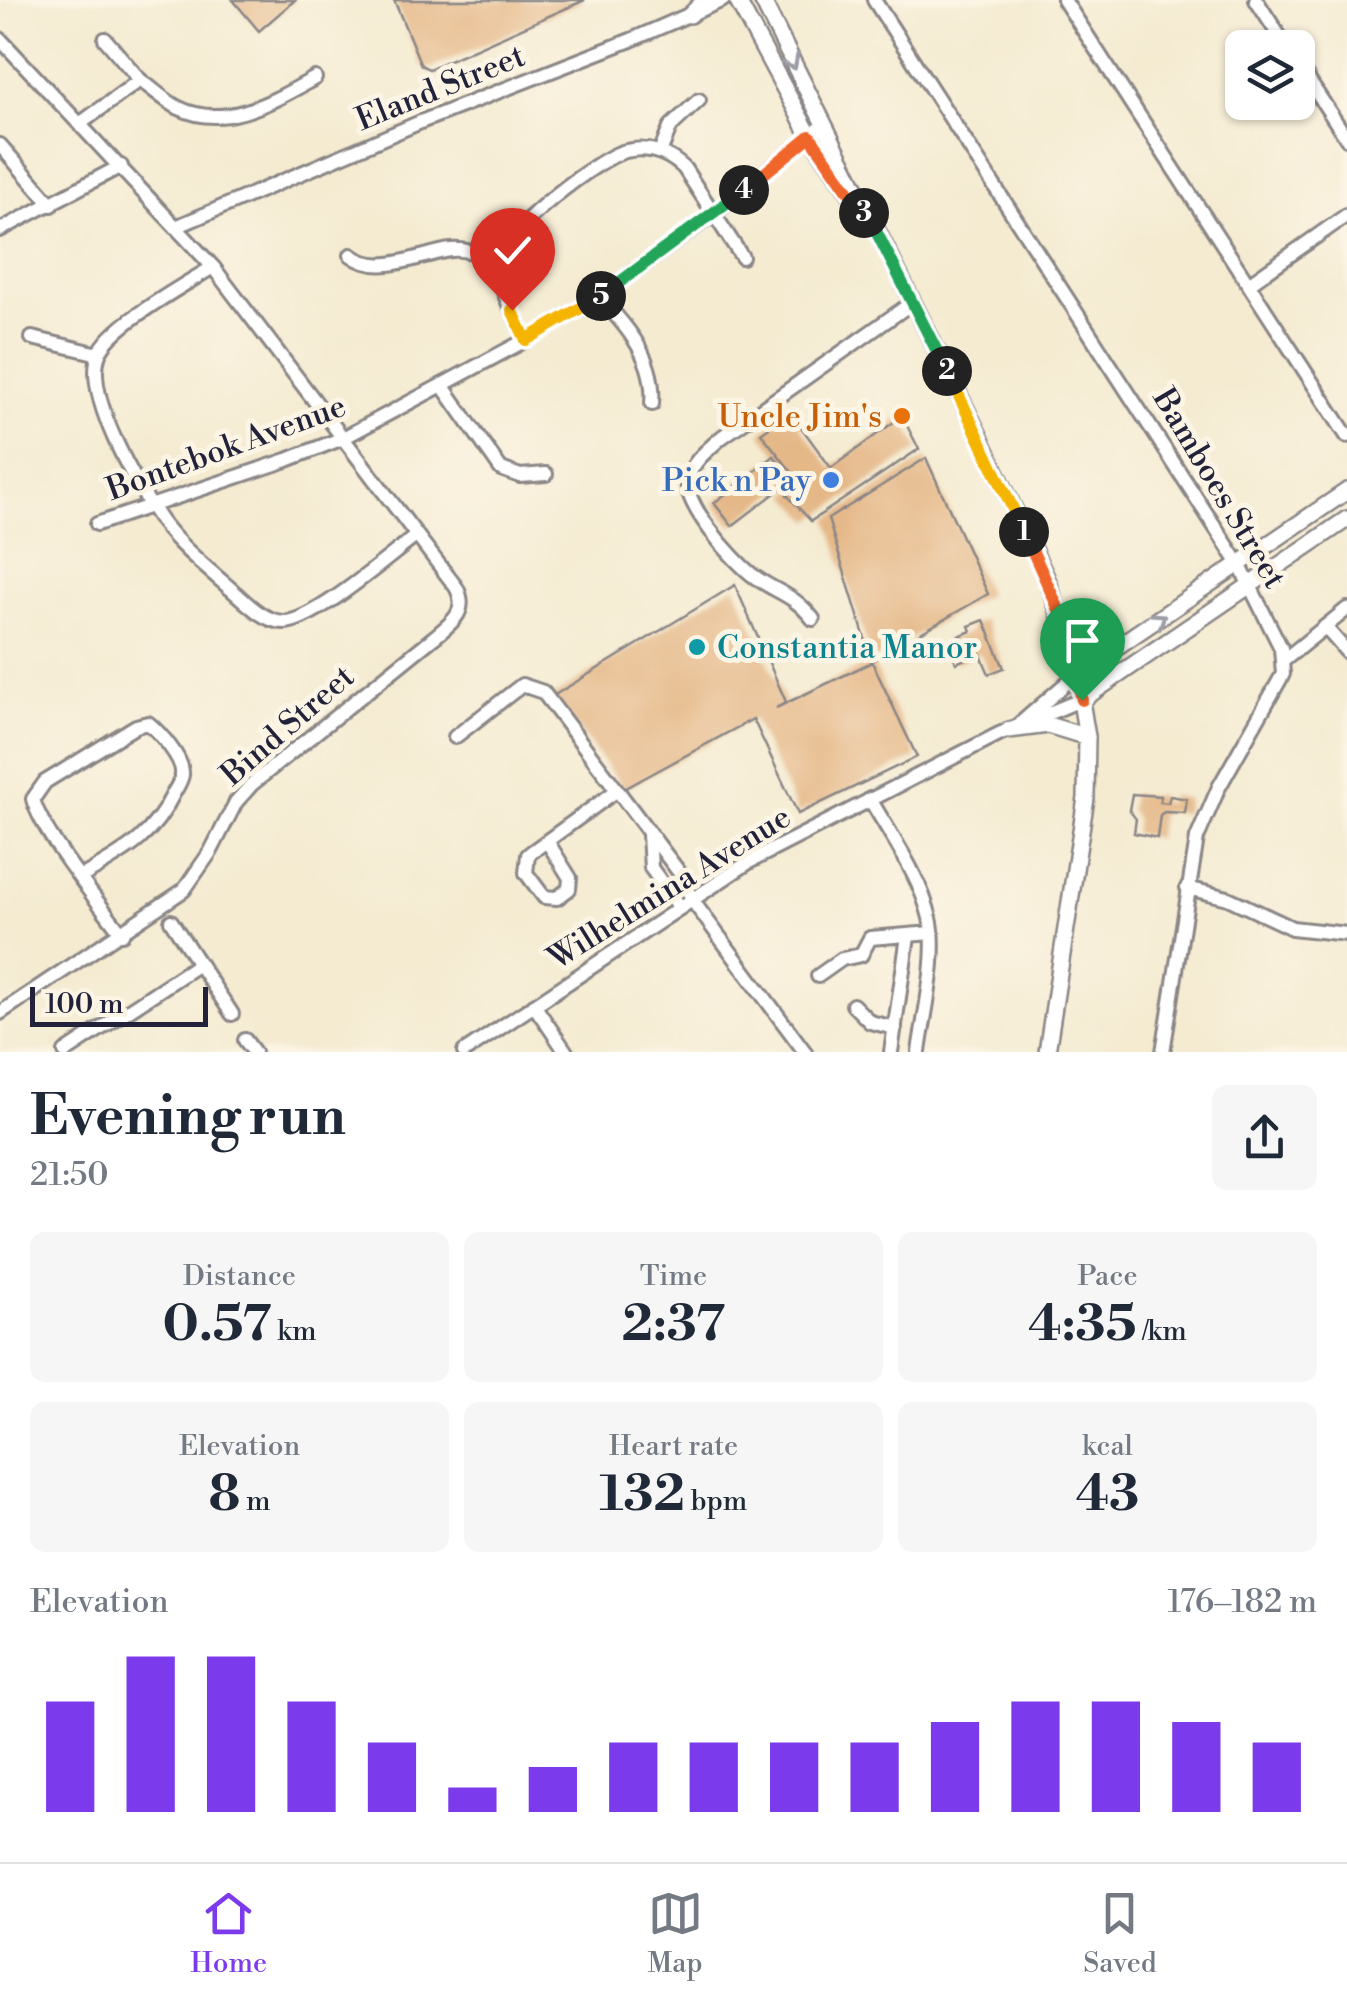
<!DOCTYPE html>
<meta charset="utf-8">
<style>
:root{--surface:#fff;--page:#f6f6f7;--text:#1f2937;--muted:#747a83;--line:#e0e1e3;--accent:#7c3aed}
body{margin:0;font-family:"Libre Bodoni",serif;background:var(--page);color:var(--text);height:100vh;display:flex;flex-direction:column;font-size:38px;white-space:nowrap}
*{box-sizing:border-box;margin:0}
p{font-size:32px;color:var(--muted)}
.icon{flex:none;width:55px;height:55px;fill:none;stroke:currentColor;stroke-width:2;stroke-linecap:round;stroke-linejoin:round}
.map{position:relative;height:1052px;overflow:hidden}
.panel{display:flex;flex-direction:column;background:var(--surface);flex:1}
.panel>*{flex:none}
.controls{position:absolute;left:1225px;top:30px;display:grid;gap:20px}
.controls a{display:grid;place-items:center;width:90px;height:90px;border-radius:15px;background:var(--surface);box-shadow:0 2px 8px #0004;font-size:50px}
.scale{position:absolute;left:30px;bottom:25px;width:178px;box-sizing:border-box;padding-left:10px;border:5px solid #22223b;border-top:0;font-size:28px;line-height:35px;white-space:nowrap;color:#22223b;-webkit-text-stroke:8px #fcf5e5;paint-order:stroke}
.pin{position:absolute;display:grid;place-items:center;width:85px;height:85px;color:#fff;margin:-102px -42px;border-radius:50% 50% 50% 0;rotate:-45deg;box-shadow:0 0 10px #0007}
.pin .icon{rotate:45deg}
.km{position:absolute;width:50px;height:50px;margin:-25px;border-radius:50%;background:#222;color:#fff;font-size:28px;line-height:50px;text-align:center}
.round{display:grid;place-items:center;flex:none;width:105px;height:105px;border-radius:15px;background:var(--page)}
.overview{display:flex;align-items:center;justify-content:space-between;height:170px;padding:0 30px}
h1{font-size:55px;font-weight:800;line-height:75px}
.figures{display:grid;grid-template-columns:repeat(3,1fr);gap:15px;height:170px;padding:10px 30px}
.figures div{display:grid;align-content:center;border-radius:15px;background:var(--page);text-align:center}
.figures b{font-size:50px;font-weight:800}
.figures small{font-size:28px;font-weight:400}
.figures p{font-size:28px}
.chart{height:280px;padding:20px 30px}
.chart p{display:flex;justify-content:space-between}
.chart svg{width:100%;height:180px;margin-top:10px;stroke:var(--accent);stroke-width:6}
.menu{display:flex;justify-content:space-around;align-items:center;height:140px;border-top:2px solid var(--line);background:var(--surface);font-size:28px;color:var(--muted)}
.menu a{display:grid;justify-items:center;gap:5px}
.menu .active{color:var(--accent)}
.map>svg:first-child{display:block}
.building{fill:#e5b888}
.lines{fill:none;stroke-linecap:round;stroke-linejoin:round}
.minor-casing{stroke:#8b8686;stroke-width:18}
.tertiary-casing{stroke:#8b8686;stroke-width:20}
.minor{stroke:#fff;stroke-width:12}
.tertiary{stroke:#fff;stroke-width:15}
.oneway{stroke:#9c9ca7}
.split-1-casing{stroke:#fff;stroke-width:20}
.split-2-casing{stroke:#fff;stroke-width:20}
.split-3-casing{stroke:#fff;stroke-width:20}
.split-4-casing{stroke:#fff;stroke-width:20}
.split-5-casing{stroke:#fff;stroke-width:20}
.split-6-casing{stroke:#fff;stroke-width:20}
.split-1{stroke:#f0652b;stroke-width:12}
.split-2{stroke:#f5b400;stroke-width:12}
.split-3{stroke:#22a559;stroke-width:12}
.split-4{stroke:#f0652b;stroke-width:12}
.split-5{stroke:#22a559;stroke-width:12}
.split-6{stroke:#f5b400;stroke-width:12}
.food-dot{fill:#e8710a;stroke:#fcf5e5;stroke-width:4}
.shop-dot{fill:#3f7fe0;stroke:#fcf5e5;stroke-width:4}
.culture-dot{fill:#0f9aa8;stroke:#fcf5e5;stroke-width:4}
.labels{text-anchor:middle;stroke-width:10;stroke-linejoin:round;paint-order:stroke}
.street-label{font-size:32px;fill:#22223b;stroke:#fcf5e5}
.food-label{font-size:32px;fill:#c56008;stroke:#fcf5e5;text-anchor:end}
.shop-label{font-size:32px;fill:#366cbe;stroke:#fcf5e5;text-anchor:end}
.culture-label{font-size:32px;fill:#0d838f;stroke:#fcf5e5;text-anchor:start}
</style>
<div class="map">
<svg width="1347" height="1052" viewBox="0 0 1347 1052">
<rect width="100%" height="100%" fill="#fcf5e5"/>
<filter id="ink" filterUnits="userSpaceOnUse"><feTurbulence type="fractalNoise" baseFrequency=".01" numOctaves="2"/><feDisplacementMap in="SourceGraphic" scale="20" xChannelSelector="R" yChannelSelector="G"/><feConvolveMatrix kernelMatrix="1 2 1 2 8 2 1 2 1" color-interpolation-filters="sRGB"/></filter>
<filter id="wash" filterUnits="userSpaceOnUse"><feTurbulence type="fractalNoise" baseFrequency=".0048" numOctaves="4" result="noise"/><feDisplacementMap in="SourceGraphic" scale="40" xChannelSelector="R" yChannelSelector="G"/><feGaussianBlur stdDeviation="2.25" result="paint"/><feColorMatrix in="noise" values="0 0 0 0 0 0 0 0 0 0 0 0 0 0 0 0 0 1.4 0 .05"/><feComposite in="paint" operator="in"/></filter>
<g filter="url(#wash)">
<rect width="100%" height="100%" fill="#f4ebd1"/>
<g id="blocks">
<g class="building">
<path d="M233 0H295L259 31Z"/>
<path d="M394 0H585L429 69 421 65Z"/>
<path d="M790 412 831 468 902 416 919 449 811 521 787 495 802 485 761 433Z"/>
<path d="M774 456 792 480 732 526 714 503Z"/>
<path d="M926 458 988 594 872 661 828 519Z"/>
<path d="M735 585 786 702 776 708 872 662 917 757 798 814 753 719 624 789 553 696Z"/>
<path d="M984 620 1004 668 989 674 980 653 956 663 948 641 971 631 969 626Z"/>
<path d="M1132 794 1161 796 1160 802 1168 803 1170 796 1187 799 1185 813 1164 812 1160 815 1157 838 1134 833 1136 819 1129 810Z"/>
</g>
</g>
</g>
<g filter="url(#ink)">
<use href="#blocks" fill-opacity="0" stroke="#8b8686" stroke-width="2.5"/>
<g class="lines">
<g class="minor-casing">
<g id="minor">
<path d="M874 0 1239 564 1281 648 1283 674 1219 787 1197 838 1163 1052"/>
<path d="M1064 0 1347 436"/>
<path d="M1256 0 1287 48"/>
<path d="M0 39 213 267 456 587C470 612 450 624 432 639L252 784 236 802 211 851 184 890 0 1013"/>
<path d="M1298 64 1347 139"/>
<path d="M140 80C153 89 165 101 179 108 226 131 275 100 315 78"/>
<path d="M81 123 140 80 105 39"/>
<path d="M0 145 52 205"/>
<path d="M660 152 671 126 699 100"/>
<path d="M178 226 423 121 631 40 723 0"/>
<path d="M0 230 121 166"/>
<path d="M351 255C379 277 420 254 451 250 467 248 482 256 497 261"/>
<path d="M213 267C186 284 109 326 99 354 83 395 137 486 161 521 180 547 208 569 232 590 246 602 263 621 283 622 313 623 389 556 416 536"/>
<path d="M1250 283 1347 215"/>
<path d="M599 297C628 327 656 360 652 404"/>
<path d="M32 338 99 354"/>
<path d="M526 340C517 321 495 281 498 260 501 233 600 156 626 151 648 146 668 153 684 168L742 257"/>
<path d="M442 385 501 469 520 476 546 474"/>
<path d="M97 524 287 460 343 438 526 340 599 297 715 213 817 130"/>
<path d="M813 619C792 592 775 593 751 574 732 559 682 503 688 479 692 461 709 449 722 437L913 302"/>
<path d="M1325 627 1347 652"/>
<path d="M1284 660 1347 609"/>
<path d="M1022 722 1078 673"/>
<path d="M455 737 522 685 543 692 682 876 692 900 805 1052"/>
<path d="M870 799C891 836 920 876 930 918 939 954 924 1014 919 1052"/>
<path d="M649 835 651 868 680 908"/>
<path d="M547 841 570 878 569 889 557 898 544 897 526 873 528 855 533 851 616 791"/>
<path d="M81 877C121 853 151 840 172 796 175 790 181 782 182 775 184 759 159 732 148 723L136 726 45 782 33 799C41 832 100 904 122 934"/>
<path d="M1187 888 1228 898 1292 928 1347 934"/>
<path d="M171 921 232 1014"/>
<path d="M818 976 842 959 861 955 870 938 932 933"/>
<path d="M534 1005 566 1052"/>
<path d="M853 1005 870 1022 895 1028"/>
<path d="M245 1040 254 1052"/>
<path d="M65 1052 199 964"/>
<path d="M464 1052 749 862 999 734 1083 699"/>
<path d="M891 1052 908 936"/>
</g>
</g>
<g class="tertiary-casing">
<g id="tertiary">
<path d="M737 0 810 136 854 199"/>
<path d="M762 0 979 435 1047 579 1073 653 1087 737 1086 798 1047 1052"/>
<path d="M690 15 705 0"/>
<path d="M1078 673 1347 491"/>
<path d="M1083 699 1347 519"/>
<path d="M1009 730 1048 725 1087 737"/>
</g>
</g>
<use href="#minor" class="minor"/>
<use href="#tertiary" class="tertiary"/>
</g>
<defs><path id="oneway-chevron" d="M-2-3.5L2.5 0L-2 3.5" fill="none" stroke-width="1.6" stroke-linecap="round" stroke-linejoin="round" transform="scale(2.5)"/></defs>
<g class="oneway">
<use href="#oneway-chevron" transform="translate(792 63) rotate(63)"/>
<use href="#oneway-chevron" transform="translate(1159 619) rotate(-33)"/>
</g>
</g>
<g class="lines" filter="url(#ink)">
<g class="split-1-casing">
<path id="split-1" d="M1024 532 1064 621 1082 700"/>
</g>
<g class="split-2-casing">
<path id="split-2" d="M947 371 1024 532"/>
</g>
<g class="split-3-casing">
<path id="split-3" d="M864 213 876 231 947 371"/>
</g>
<g class="split-4-casing">
<path id="split-4" d="M744 190 810 136 864 213"/>
</g>
<g class="split-5-casing">
<path id="split-5" d="M601 296 744 190"/>
</g>
<g class="split-6-casing">
<path id="split-6" d="M512 310 526 340 601 296"/>
</g>
<use href="#split-1" class="split-1"/>
<use href="#split-2" class="split-2"/>
<use href="#split-3" class="split-3"/>
<use href="#split-4" class="split-4"/>
<use href="#split-5" class="split-5"/>
<use href="#split-6" class="split-6"/>
</g>
<circle class="food-dot" cx="902" cy="416" r="10"/>
<circle class="shop-dot" cx="831" cy="480" r="10"/>
<circle class="culture-dot" cx="697" cy="647" r="10"/>
<g class="labels">
<g class="street-label">
<text transform="translate(440 87) rotate(-22)" y="11">Eland Street</text>
<text transform="translate(226 447) rotate(-20)" y="11">Bontebok Avenue</text>
<text transform="translate(1220 488) rotate(59)" y="11">Bamboes Street</text>
<text transform="translate(287 725) rotate(-41)" y="11">Bind Street</text>
<text transform="translate(669 887) rotate(-32)" y="11">Wilhelmina Avenue</text>
</g>
<g class="food-label">
<text x="882" y="427">Uncle Jim's</text>
</g>
<g class="shop-label">
<text x="811" y="491">Pick n Pay</text>
</g>
<g class="culture-label">
<text x="717" y="658">Constantia Manor</text>
</g>
</g>
</svg>
<div class="controls">
<a><svg class="icon" aria-label="layers" viewBox="0 0 24 24"><path d="M12 4l9 5-9 5-9-5zM3 14l9 5 9-5"/></svg></a>
</div>
<div class="scale">100 m</div>
<div class="pin" style="left:1082px;top:700px;background:#1e9e55"><svg class="icon" aria-label="arrive" viewBox="0 0 24 24"><path d="M6 21V4h12l-3 4 3 4H6"/></svg></div>
<div class="pin" style="left:512px;top:310px;background:#d93025"><svg class="icon" aria-label="check" viewBox="0 0 24 24"><path d="M5 12l5 5 9-10"/></svg></div>
<b class="km" style="left:1024px;top:532px">1</b>
<b class="km" style="left:947px;top:371px">2</b>
<b class="km" style="left:864px;top:213px">3</b>
<b class="km" style="left:744px;top:190px">4</b>
<b class="km" style="left:601px;top:296px">5</b>
</div>
<section class="panel">
<div class="overview"><div><h1>Evening run</h1><p>21:50</p></div><a class="round"><svg class="icon" aria-label="share" viewBox="0 0 24 24"><path d="M12 15V3M7 8l5-5 5 5M5 13v7h14v-7"/></svg></a></div>
<div class="figures">
<div><p>Distance</p><b>0.57<small> km</small></b></div>
<div><p>Time</p><b>2:37</b></div>
<div><p>Pace</p><b>4:35<small> /km</small></b></div>
</div>
<div class="figures">
<div><p>Elevation</p><b>8<small> m</small></b></div>
<div><p>Heart rate</p><b>132<small> bpm</small></b></div>
<div><p>kcal</p><b>43</b></div>
</div>
<div class="chart"><p><span>Elevation</span>176–182 m</p>
<svg viewBox="0 0 160 44" preserveAspectRatio="none"><path d="M5 44V17M15 44V6M25 44V6M35 44V17M45 44V27M55 44V38M65 44V33M75 44V27M85 44V27M95 44V27M105 44V27M115 44V22M125 44V17M135 44V17M145 44V22M155 44V27"/></svg>
</div>
</section>
<nav class="menu">
<a class="active"><svg class="icon" aria-label="home" viewBox="0 0 24 24"><path d="M3 11l9-7 9 7M6 9v11h12V9"/></svg>Home</a>
<a><svg class="icon" aria-label="map" viewBox="0 0 24 24"><path d="M3 6l6-2 6 2 6-2v14l-6 2-6-2-6 2zM9 4v14M15 6v14"/></svg>Map</a>
<a><svg class="icon" aria-label="saved" viewBox="0 0 24 24"><path d="M7 4h10v16l-5-4-5 4z"/></svg>Saved</a>
</nav>
